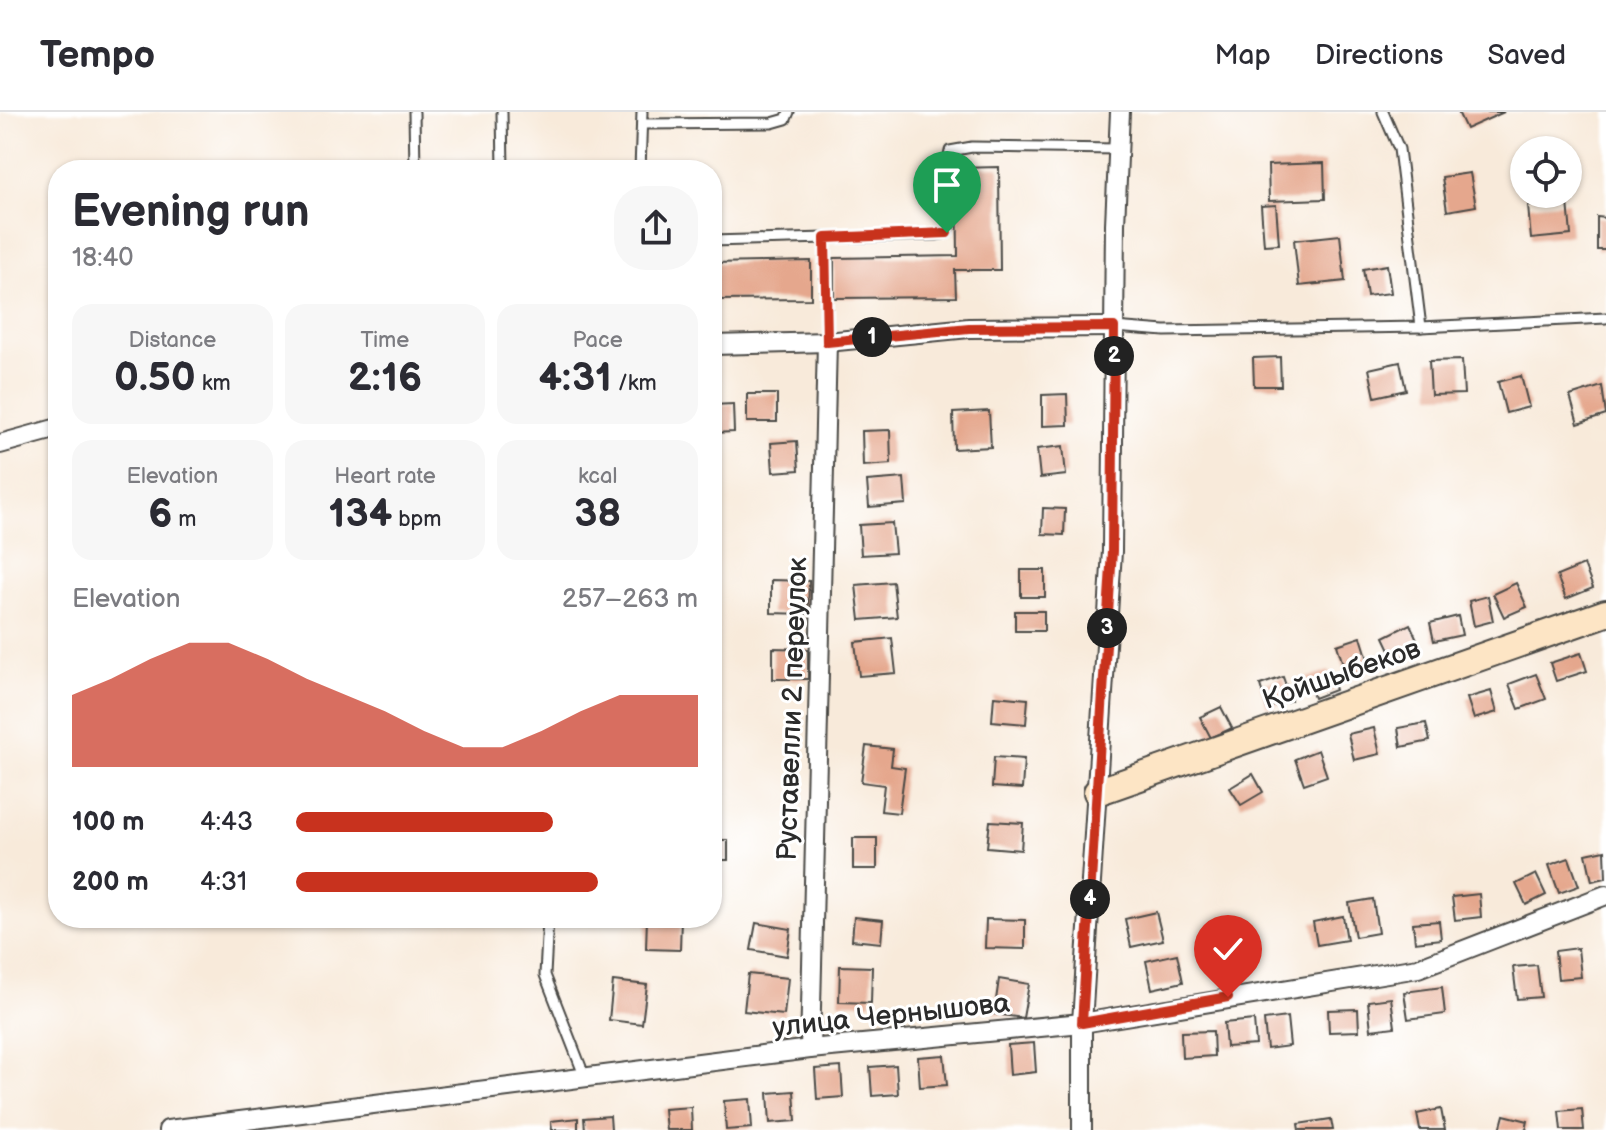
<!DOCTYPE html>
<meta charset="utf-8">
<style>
:root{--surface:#fff;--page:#f7f7f7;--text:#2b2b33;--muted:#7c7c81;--line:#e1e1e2;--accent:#c8321e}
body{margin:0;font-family:"Balsamiq Sans",sans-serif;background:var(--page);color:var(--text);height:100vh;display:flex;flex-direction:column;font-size:30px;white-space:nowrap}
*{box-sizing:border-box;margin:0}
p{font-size:26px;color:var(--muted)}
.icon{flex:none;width:44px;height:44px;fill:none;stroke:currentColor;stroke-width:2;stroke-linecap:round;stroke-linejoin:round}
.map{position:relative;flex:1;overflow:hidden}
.panel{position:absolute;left:48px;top:48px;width:674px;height:768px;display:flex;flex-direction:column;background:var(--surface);border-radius:32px;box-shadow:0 2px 6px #0004}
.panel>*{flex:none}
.fabs{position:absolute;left:1510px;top:24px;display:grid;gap:16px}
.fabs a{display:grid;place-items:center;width:72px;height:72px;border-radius:50%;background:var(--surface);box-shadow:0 2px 6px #0004;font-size:40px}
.pin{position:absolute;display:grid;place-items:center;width:68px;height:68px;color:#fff;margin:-82px -34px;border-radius:50% 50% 50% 0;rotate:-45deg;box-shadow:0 0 8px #0007}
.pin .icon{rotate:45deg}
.km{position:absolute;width:40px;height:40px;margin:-20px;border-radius:50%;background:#222;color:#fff;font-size:22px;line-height:40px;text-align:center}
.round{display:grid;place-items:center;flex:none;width:84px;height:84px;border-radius:32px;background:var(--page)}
.overview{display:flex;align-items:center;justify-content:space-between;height:136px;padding:0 24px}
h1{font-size:44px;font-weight:700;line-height:60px}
.metrics{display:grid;grid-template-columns:repeat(3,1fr);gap:12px;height:136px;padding:8px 24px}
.metrics div{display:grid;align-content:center;border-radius:20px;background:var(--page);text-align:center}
.metrics b{font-size:40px;font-weight:700}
.metrics small{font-size:22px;font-weight:400}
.metrics p{font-size:22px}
.chart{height:224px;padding:16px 24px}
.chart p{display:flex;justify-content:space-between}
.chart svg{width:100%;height:144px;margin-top:8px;fill:var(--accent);opacity:.7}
ul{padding:0 24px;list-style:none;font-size:26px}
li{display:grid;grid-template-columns:128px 96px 1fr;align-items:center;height:60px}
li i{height:20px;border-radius:10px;background:var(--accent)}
header{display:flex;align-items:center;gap:48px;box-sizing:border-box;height:112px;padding:0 40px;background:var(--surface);border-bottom:2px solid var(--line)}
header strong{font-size:38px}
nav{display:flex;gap:44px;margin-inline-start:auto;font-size:28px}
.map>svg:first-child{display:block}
.building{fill:#e5a78d}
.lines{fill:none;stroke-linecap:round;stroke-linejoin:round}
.lane-casing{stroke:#4a4845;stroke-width:13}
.street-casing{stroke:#4a4845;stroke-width:22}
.secondary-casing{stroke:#4a4845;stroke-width:30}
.lane{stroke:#fff;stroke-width:9}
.street{stroke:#fff;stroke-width:18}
.secondary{stroke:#fde5c5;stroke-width:26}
.route-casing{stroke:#fff;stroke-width:16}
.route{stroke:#c8321e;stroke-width:10}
.labels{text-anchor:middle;stroke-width:6;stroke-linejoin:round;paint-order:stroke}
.street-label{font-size:28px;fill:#2b2b2b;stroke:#fff}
</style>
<header>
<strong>Tempo</strong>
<nav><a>Map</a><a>Directions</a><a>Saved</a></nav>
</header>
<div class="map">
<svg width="1606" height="1018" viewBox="0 0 1606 1018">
<rect width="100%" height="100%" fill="#fff"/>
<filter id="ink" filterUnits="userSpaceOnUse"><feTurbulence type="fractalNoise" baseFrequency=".0125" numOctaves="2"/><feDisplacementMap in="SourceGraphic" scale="16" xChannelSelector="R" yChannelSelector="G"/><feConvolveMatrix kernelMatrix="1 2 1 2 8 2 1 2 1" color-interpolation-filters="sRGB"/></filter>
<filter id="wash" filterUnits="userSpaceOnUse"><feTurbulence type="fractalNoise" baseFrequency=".006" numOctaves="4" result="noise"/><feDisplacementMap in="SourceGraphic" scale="32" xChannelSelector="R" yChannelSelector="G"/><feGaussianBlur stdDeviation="1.8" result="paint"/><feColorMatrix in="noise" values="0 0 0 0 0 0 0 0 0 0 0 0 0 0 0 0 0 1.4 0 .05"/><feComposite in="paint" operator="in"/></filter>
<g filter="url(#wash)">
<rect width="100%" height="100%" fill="#f8eada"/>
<g id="blocks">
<g class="building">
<path d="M1458 0H1504L1466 17Z"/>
<path d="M1324 51 1325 87 1269 89 1268 53Z"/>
<path d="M999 55 1000 158H955L956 185 834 186V146L958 144 957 56Z"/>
<path d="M1470 61 1476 94 1447 99 1442 65Z"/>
<path d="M1568 90 1571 123 1531 127 1528 94Z"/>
<path d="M1276 93 1279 132 1264 133 1261 94Z"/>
<path d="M1597 105 1606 106V138H1597Z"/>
<path d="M1340 123 1345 169 1299 174 1294 128Z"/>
<path d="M811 149V187L712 188V151Z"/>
<path d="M1387 153 1391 181 1367 184 1363 157Z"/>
<path d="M1280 245 1281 274H1254L1253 246Z"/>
<path d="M1462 248 1464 282 1431 283 1429 249Z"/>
<path d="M1400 250 1406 278 1375 285 1369 257Z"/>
<path d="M1521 264 1529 295 1506 301 1498 270Z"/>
<path d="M1602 274 1606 303 1578 312 1570 284Z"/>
<rect x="747" y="282" width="30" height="28"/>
<path d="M1067 282 1068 313 1042 314V283Z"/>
<path d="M733 292 734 320 712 321V293Z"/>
<path d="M989 299 991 335 954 337 953 301Z"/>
<path d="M890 318 891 352 863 354 862 319Z"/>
<path d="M797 329 799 358 773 360 771 331Z"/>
<path d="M1063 334 1066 363 1040 366 1037 337Z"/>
<path d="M904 366 906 392 869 395 867 369Z"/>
<path d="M1043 396 1065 397 1064 423 1042 422Z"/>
<path d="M892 411 895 441 861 443 859 413Z"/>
<path d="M1584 453 1593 476 1566 487 1557 464Z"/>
<rect x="1021" y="458" width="24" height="27"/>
<path d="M771 468 809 469 808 502 771 501Z"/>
<path d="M893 470 897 505 860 508 856 473Z"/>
<path d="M1516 471 1527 495 1504 505 1493 482Z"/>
<path d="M1488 484 1493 509 1474 514 1469 489Z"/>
<rect x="1015" y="499" width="29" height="20"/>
<path d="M1458 504 1462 523 1434 529 1430 511Z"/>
<path d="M1410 512 1421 536 1395 548 1384 525Z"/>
<path d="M1361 525 1371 557 1347 565 1337 533Z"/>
<path d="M892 526 896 561 859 564 855 530Z"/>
<path d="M773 536 808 537V567H773Z"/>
<path d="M1581 541 1587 559 1556 569 1550 551Z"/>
<path d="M1329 559 1335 578 1314 586 1307 566Z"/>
<path d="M1536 562 1546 587 1519 597 1509 572Z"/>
<path d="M1283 565 1291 588 1267 596 1260 573Z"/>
<path d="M1491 579 1497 600 1474 607 1467 586Z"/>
<path d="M994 584 1028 587 1026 612 992 609Z"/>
<path d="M1221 595 1232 616 1211 626 1200 605Z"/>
<path d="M1426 611 1430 629 1401 635 1398 616Z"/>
<path d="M1374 616 1380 642 1354 648 1348 622Z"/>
<path d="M866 634 893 637 891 654 905 656 899 701 881 699 884 673 861 670Z"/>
<path d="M1318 638 1327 664 1304 672 1295 647Z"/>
<path d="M994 645 1024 647 1022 677 992 675Z"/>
<path d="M1253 662 1263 680 1241 693 1230 676Z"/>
<path d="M990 709 1023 711 1021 738 987 735Z"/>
<rect x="853" y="726" width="24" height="31"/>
<rect x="712" y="728" width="16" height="20"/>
<path d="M1605 738 1606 766 1592 769 1586 742Z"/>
<path d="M1569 746 1579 774 1559 781 1549 753Z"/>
<path d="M1536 762 1546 783 1526 793 1516 772Z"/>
<path d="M1479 782 1481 805 1455 808 1452 785Z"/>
<path d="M1373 787 1378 821 1355 825 1349 791Z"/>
<path d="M1156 800 1163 828 1131 835 1125 807Z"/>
<path d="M1343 804 1347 828 1317 833 1313 810Z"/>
<path d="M854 805 883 808 881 831 852 828Z"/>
<path d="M647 806H681L680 838 646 837Z"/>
<path d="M986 807 1025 808V837L985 836Z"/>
<path d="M1240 808 1245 865 1218 867 1214 811Z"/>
<path d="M1439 809 1441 827 1415 830 1413 811Z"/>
<path d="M756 811 791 817 787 844 751 838Z"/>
<path d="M1578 836 1581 865 1558 867 1555 839Z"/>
<path d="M1177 842 1183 870 1152 877 1146 849Z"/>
<path d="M1537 853 1541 885 1517 887 1513 855Z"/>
<path d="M840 854 872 855 871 891 839 890Z"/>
<path d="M748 862 788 866 784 903 744 899Z"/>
<path d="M999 867 1029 872 1023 906 994 902Z"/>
<path d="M613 869 647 873 642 912 609 908Z"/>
<path d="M1442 875 1445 902 1408 907 1404 880Z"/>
<path d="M1391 886 1395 915 1371 918 1368 889Z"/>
<path d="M1358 897 1359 919 1329 920 1328 898Z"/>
<path d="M1287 905 1290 934 1267 937 1264 908Z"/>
<path d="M1254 908 1256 933 1226 935 1224 911Z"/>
<path d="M1213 919 1214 944 1182 946 1181 920Z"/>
<path d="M1034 931 1036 960 1010 963 1008 933Z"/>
<path d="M944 943 947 973 920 975 918 945Z"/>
<path d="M896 953 898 982 872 984 870 955Z"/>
<path d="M841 955 843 985 817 987 815 957Z"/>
<path d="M794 979 796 1009 770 1011 768 981Z"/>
<path d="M750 987 752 1016 726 1018 724 989Z"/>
<path d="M691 995 692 1018H666L664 997Z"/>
<path d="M1441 997 1445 1018H1420L1417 1002Z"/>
<path d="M1582 997 1584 1018H1561L1559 999Z"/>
<path d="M1504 1003 1528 1009 1526 1018H1500Z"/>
<path d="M610 1004 611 1018H585L584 1006Z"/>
<path d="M578 1006V1018H552L551 1009Z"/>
<path d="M1331 1007 1333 1018H1299L1298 1012Z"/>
</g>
</g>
</g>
<g filter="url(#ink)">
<use href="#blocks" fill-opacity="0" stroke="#4a4845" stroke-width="2"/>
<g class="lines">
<g class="lane-casing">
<g id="lane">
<path d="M414 0 415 58"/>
<path d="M502 0 503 58"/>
<path d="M1383 0 1399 37 1421 215"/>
<path d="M642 12 772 11 786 7 789 0"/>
<path d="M640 58 642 0"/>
<path d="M825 126 827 230"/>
<path d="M712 129 936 123 947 121C954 93 943 67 950 39L972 35 1119 37"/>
<path d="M1114 215 1165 219 1421 215 1606 206"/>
<path d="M548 806 545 863 586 968"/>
</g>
</g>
<g class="street-casing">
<g id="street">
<path d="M712 233 827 230 969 216 1114 215"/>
<path d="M0 332 58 316"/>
<path d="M810 937 827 230"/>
<path d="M168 1018 810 937 1082 911 1418 856 1606 783"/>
<path d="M1082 1018V911L1112 439 1115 112 1120 0"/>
</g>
</g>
<g class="secondary-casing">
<path id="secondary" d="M1097 680 1606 501"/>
</g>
<use href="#lane" class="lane"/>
<use href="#street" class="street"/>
<use href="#secondary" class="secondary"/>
</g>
</g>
<g class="lines" filter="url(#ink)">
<g class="route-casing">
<path id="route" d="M947 121 825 126 827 230 969 216 1114 215 1112 439 1082 911 1228 885"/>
</g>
<use href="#route" class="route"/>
</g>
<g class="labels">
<g class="street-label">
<text transform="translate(1341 561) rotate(-19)" y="10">Қойшыбеков</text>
<text transform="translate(791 597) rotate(-88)" y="10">Руставелли 2 переулок</text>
<text transform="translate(891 902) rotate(-6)" y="10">улица Чернышова</text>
</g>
</g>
</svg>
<div class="fabs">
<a><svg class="icon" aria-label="locate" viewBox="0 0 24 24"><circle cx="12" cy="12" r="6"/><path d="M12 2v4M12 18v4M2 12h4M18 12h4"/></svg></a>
</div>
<div class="pin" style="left:947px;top:121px;background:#1e9e55"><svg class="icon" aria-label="arrive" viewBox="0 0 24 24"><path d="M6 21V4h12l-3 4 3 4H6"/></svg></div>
<div class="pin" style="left:1228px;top:885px;background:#d93025"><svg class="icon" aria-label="check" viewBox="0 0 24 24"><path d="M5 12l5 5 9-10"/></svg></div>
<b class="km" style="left:872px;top:225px">1</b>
<b class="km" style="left:1114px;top:244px">2</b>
<b class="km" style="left:1107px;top:516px">3</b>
<b class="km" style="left:1090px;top:787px">4</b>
<section class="panel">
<div class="overview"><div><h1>Evening run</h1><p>18:40</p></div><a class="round"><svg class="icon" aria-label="share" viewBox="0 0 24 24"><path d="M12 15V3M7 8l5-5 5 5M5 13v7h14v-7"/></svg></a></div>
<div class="metrics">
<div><p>Distance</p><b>0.50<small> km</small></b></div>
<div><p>Time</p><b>2:16</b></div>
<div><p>Pace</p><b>4:31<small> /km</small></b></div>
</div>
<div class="metrics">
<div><p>Elevation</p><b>6<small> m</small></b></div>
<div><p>Heart rate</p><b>134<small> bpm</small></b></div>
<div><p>kcal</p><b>38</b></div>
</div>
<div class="chart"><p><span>Elevation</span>257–263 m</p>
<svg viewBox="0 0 160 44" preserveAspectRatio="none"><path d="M0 44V22L10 17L20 11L30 6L40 6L50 11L60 17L70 22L80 27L90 33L100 38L110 38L120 33L130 27L140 22L150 22L160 22V44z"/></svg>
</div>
<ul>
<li><b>100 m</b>4:43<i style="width:64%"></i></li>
<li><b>200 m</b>4:31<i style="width:75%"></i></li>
</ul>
</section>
</div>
